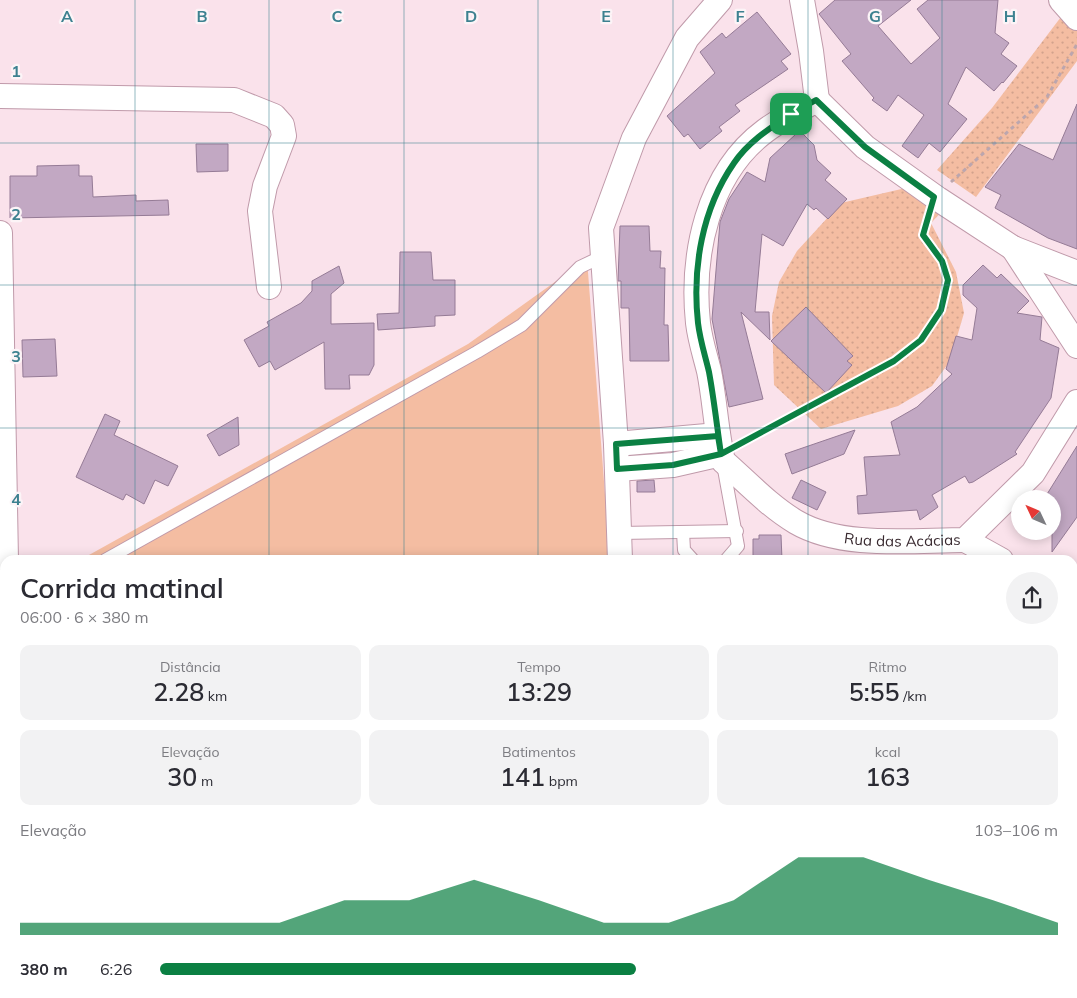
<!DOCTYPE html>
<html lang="pt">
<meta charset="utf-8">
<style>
:root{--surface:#fff;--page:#f2f2f3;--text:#2b2b33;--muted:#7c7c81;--accent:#0b8043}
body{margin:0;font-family:Mulish,sans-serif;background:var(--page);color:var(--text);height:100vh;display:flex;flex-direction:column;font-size:19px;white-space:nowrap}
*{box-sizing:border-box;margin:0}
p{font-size:16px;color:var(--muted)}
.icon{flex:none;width:28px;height:28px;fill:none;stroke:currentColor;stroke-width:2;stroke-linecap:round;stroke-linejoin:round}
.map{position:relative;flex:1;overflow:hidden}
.drawer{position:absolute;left:0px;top:555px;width:1078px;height:444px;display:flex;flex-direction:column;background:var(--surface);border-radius:15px 15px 0 0;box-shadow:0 2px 12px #0003}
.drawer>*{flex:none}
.needle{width:32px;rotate:314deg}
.controls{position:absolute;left:1011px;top:490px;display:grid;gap:10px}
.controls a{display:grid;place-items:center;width:50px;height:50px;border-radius:50%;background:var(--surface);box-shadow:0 2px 12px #0003;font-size:25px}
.pin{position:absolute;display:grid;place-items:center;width:42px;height:42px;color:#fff;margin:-21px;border-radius:10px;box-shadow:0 2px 8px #0006}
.round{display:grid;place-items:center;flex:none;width:52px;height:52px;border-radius:26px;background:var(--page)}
.overview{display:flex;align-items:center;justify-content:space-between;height:85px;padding:0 20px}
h1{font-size:28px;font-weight:600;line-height:38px}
.metrics{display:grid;grid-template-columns:repeat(3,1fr);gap:8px;height:85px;padding:5px 20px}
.metrics div{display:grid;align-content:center;border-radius:10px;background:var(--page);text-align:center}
.metrics b{font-size:25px;font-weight:600}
.metrics small{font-size:14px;font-weight:400}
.metrics p{font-size:14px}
.chart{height:140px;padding:10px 20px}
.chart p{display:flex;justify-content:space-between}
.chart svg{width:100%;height:90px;margin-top:5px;fill:var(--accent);opacity:.7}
ul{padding:0 20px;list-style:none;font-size:16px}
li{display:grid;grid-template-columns:80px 60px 1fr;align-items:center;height:38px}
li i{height:12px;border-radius:6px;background:var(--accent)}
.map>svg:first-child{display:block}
.grass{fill:#f4bda2}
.park{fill:url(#park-dots)}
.building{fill:#c2a8c3;stroke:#957b96}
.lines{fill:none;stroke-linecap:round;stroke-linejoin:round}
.service-casing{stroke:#c09aaa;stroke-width:14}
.minor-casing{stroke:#c09aaa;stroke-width:26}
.path{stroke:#bca6ae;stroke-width:3;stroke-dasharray:4 4;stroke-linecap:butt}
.service{stroke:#fff;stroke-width:12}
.minor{stroke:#fff;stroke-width:24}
.route-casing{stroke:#fff;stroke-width:10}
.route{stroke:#0b8043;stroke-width:6}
.grid{fill:none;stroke:#3d8190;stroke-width:1;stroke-opacity:0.55}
.labels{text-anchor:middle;stroke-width:4.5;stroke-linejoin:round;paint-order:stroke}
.street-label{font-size:15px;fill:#38292f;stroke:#fcf4f7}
.grid-label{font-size:16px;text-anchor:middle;font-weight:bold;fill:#3d8190;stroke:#fcf4f7;stroke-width:4.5;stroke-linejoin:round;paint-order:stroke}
</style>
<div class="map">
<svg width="1077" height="998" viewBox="0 0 1077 998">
<defs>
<pattern id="park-dots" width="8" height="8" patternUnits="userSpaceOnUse" patternTransform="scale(1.25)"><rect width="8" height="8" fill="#f4bda2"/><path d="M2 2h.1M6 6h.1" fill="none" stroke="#d2a28c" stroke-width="1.8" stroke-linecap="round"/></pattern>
</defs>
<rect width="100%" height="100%" fill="#fae2eb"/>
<g class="grass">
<path d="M587 259 610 560H80L468 344Z"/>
<rect x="26" y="994" width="596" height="4"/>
</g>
<g class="park">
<path d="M1067 9 1077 21V61L976 197 937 170 992 108Z"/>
<path d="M923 184 950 203 931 223 956 272 964 313 950 361 932 386 898 406 821 429 774 385 772 316 779 282 797 251 841 203Z"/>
</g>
<g class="building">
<path d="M835 0H911L878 26 911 64 940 38 917 9 928 0H998L995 33 1009 43 1001 54 1017 66 1003 83 1002 82 994 91 966 67 948 104 967 119 940 152 929 143 918 158 902 146 924 115 898 95 887 111 872 100 874 98 842 61 851 54 819 14Z"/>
<path d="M757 12 791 54 781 61 788 69 735 105 740 111 719 127 722 131 700 149 688 134 684 137 667 116 715 73 700 52 722 33 726 38Z"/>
<path d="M1077 104V249L1048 238 995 208 1001 195 985 187 1019 144 1053 160Z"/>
<path d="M796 134H803L814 145 817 160 831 173 825 180 847 199 828 219 816 208 814 210 807 204 783 246 762 234 755 312H769L770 340 741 312 763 399 729 407 712 319 720 222 729 199 747 172 765 182 770 158Z"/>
<path d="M196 144H228V171L197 172Z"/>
<path d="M79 165V176H92L93 197 136 195V201L168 200 169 215 10 218V176H37V166Z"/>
<path d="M620 226H649L650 251H661L660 268H665L664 325H668L669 361H630L629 308H621V281H618Z"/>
<path d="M400 252H431L433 280H455V315L435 316V326L378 330 377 314 399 313Z"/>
<path d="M983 265 997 278 1001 274 1029 301 1017 313 1042 317 1040 340 1059 348 1051 398 1015 452 1017 454 973 482 969 483 965 476 932 495 938 507 920 520 917 510 858 514 857 496 867 495 864 457 900 455 891 422 917 407 952 374 946 369 956 336 972 340 977 308 963 295V285Z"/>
<path d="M339 266 344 283 331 294V324L374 323V365L369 375H349L350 389H325L324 342 275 370 270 361 259 367 244 340 269 326 267 322 301 303 312 291V281Z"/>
<path d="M806 307 853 356 847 361 852 365 826 393 771 341Z"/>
<path d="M55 339 57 376 23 377 22 340Z"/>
<path d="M105 414 120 421 114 435 178 466 168 486 155 480 144 504 126 494 123 500 76 477Z"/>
<path d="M238 417 239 445 219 456 207 435Z"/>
<path d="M855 430 844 454 792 474 785 454Z"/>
<path d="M1077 446V517L1052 552V499H1044Z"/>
<path d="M654 480 655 492H637V481Z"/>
<path d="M801 480 826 492 817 510 792 498Z"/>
<path d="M759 535H781L782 560H753V539H759Z"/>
</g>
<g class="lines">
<g class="service-casing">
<g id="service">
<path d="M723 464 738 546 726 560"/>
<path d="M683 532 684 550 693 560"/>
<path d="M620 533 737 531"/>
<path d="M105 560 477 352 522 325 580 267 601 257"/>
<path d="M848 994 852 998"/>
</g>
</g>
<g class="minor-casing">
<g id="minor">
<path id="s1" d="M802 0 811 51 817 100C799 110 781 119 765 131 707 174 691 256 698 323 700 340 705 355 709 371 715 401 716 431 723 461 746 481 769 506 796 522 842 549 913 540 965 540L1033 473 1077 402"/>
<path d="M1061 0 1077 18"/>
<path d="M0 96 234 100 274 116 282 125 284 136 265 186 260 211 269 287"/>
<path d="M817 100 865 147 938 199 1013 248 1077 273"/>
<path d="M0 233 6 560"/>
<path d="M1013 248 1077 346"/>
<path d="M616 444 718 435"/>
<path d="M617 469 673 465 721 454"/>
<path d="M965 540 1001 560"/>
<path d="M620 560 616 444 601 228 634 138 687 38 720 0"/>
<path d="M1072 590H1077"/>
<path d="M15 994V998"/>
<path d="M625 994V998"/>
</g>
</g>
<g class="path">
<path d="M951 182 1047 97 1077 44"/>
<path d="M742 443 894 361 921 340 941 310 948 280 942 261 923 235 928 218"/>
</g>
<use href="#service" class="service"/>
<use href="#minor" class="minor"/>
</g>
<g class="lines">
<g class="route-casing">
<path id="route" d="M791 114C770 128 748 142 734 163 702 209 692 268 698 323 700 340 705 355 709 372 714 399 717 427 721 454L673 465 617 469 616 444 718 436 721 454 894 361 921 340 941 310 948 280 942 261 923 235 934 197 865 147 816 100 791 114"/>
</g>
<use href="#route" class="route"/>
</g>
<path class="grid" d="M135 0V560M269 0V560M404 0V560M538 0V560M673 0V560M808 0V560M942 0V560M0 143H1077M0 285H1077M0 428H1077M0 570H5M1072 570H1077M0 713H5M1072 713H1077M0 855H5M1072 855H1077M135 994V998M269 994V998M404 994V998M538 994V998M673 994V998M808 994V998M942 994V998"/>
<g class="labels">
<g class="street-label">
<text dy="5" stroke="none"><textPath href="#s1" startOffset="719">Rua das Acácias</textPath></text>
</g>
</g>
<g class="grid-label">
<text x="67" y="22">A</text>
<text x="202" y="22">B</text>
<text x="337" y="22">C</text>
<text x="471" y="22">D</text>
<text x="606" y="22">E</text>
<text x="740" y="22">F</text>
<text x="875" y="22">G</text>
<text x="1010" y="22">H</text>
<text x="16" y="77">1</text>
<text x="16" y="220">2</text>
<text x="16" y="362">3</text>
<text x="16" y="505">4</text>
</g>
</svg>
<div class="controls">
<a><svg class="needle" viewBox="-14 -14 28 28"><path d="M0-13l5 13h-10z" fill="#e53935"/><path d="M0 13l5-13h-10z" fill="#7c7c81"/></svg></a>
</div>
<div class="pin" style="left:791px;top:114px;background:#1e9e55"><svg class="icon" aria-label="arrive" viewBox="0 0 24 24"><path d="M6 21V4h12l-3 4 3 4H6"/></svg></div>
<section class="drawer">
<div class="overview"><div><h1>Corrida matinal</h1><p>06:00 · 6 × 380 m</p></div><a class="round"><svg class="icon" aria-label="share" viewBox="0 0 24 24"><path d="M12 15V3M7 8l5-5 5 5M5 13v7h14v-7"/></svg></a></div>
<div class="metrics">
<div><p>Distância</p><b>2.28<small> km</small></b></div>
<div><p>Tempo</p><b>13:29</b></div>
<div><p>Ritmo</p><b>5:55<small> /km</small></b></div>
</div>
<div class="metrics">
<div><p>Elevação</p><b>30<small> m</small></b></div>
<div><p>Batimentos</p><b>141<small> bpm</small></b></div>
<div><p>kcal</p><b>163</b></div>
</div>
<div class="chart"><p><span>Elevação</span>103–106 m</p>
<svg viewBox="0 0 160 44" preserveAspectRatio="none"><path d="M0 44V38L10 38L20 38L30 38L40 38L50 27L60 27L70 17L80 27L90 38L100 38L110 27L120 6L130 6L140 17L150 27L160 38V44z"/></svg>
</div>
<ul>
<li><b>380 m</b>6:26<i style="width:53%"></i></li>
</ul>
</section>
</div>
